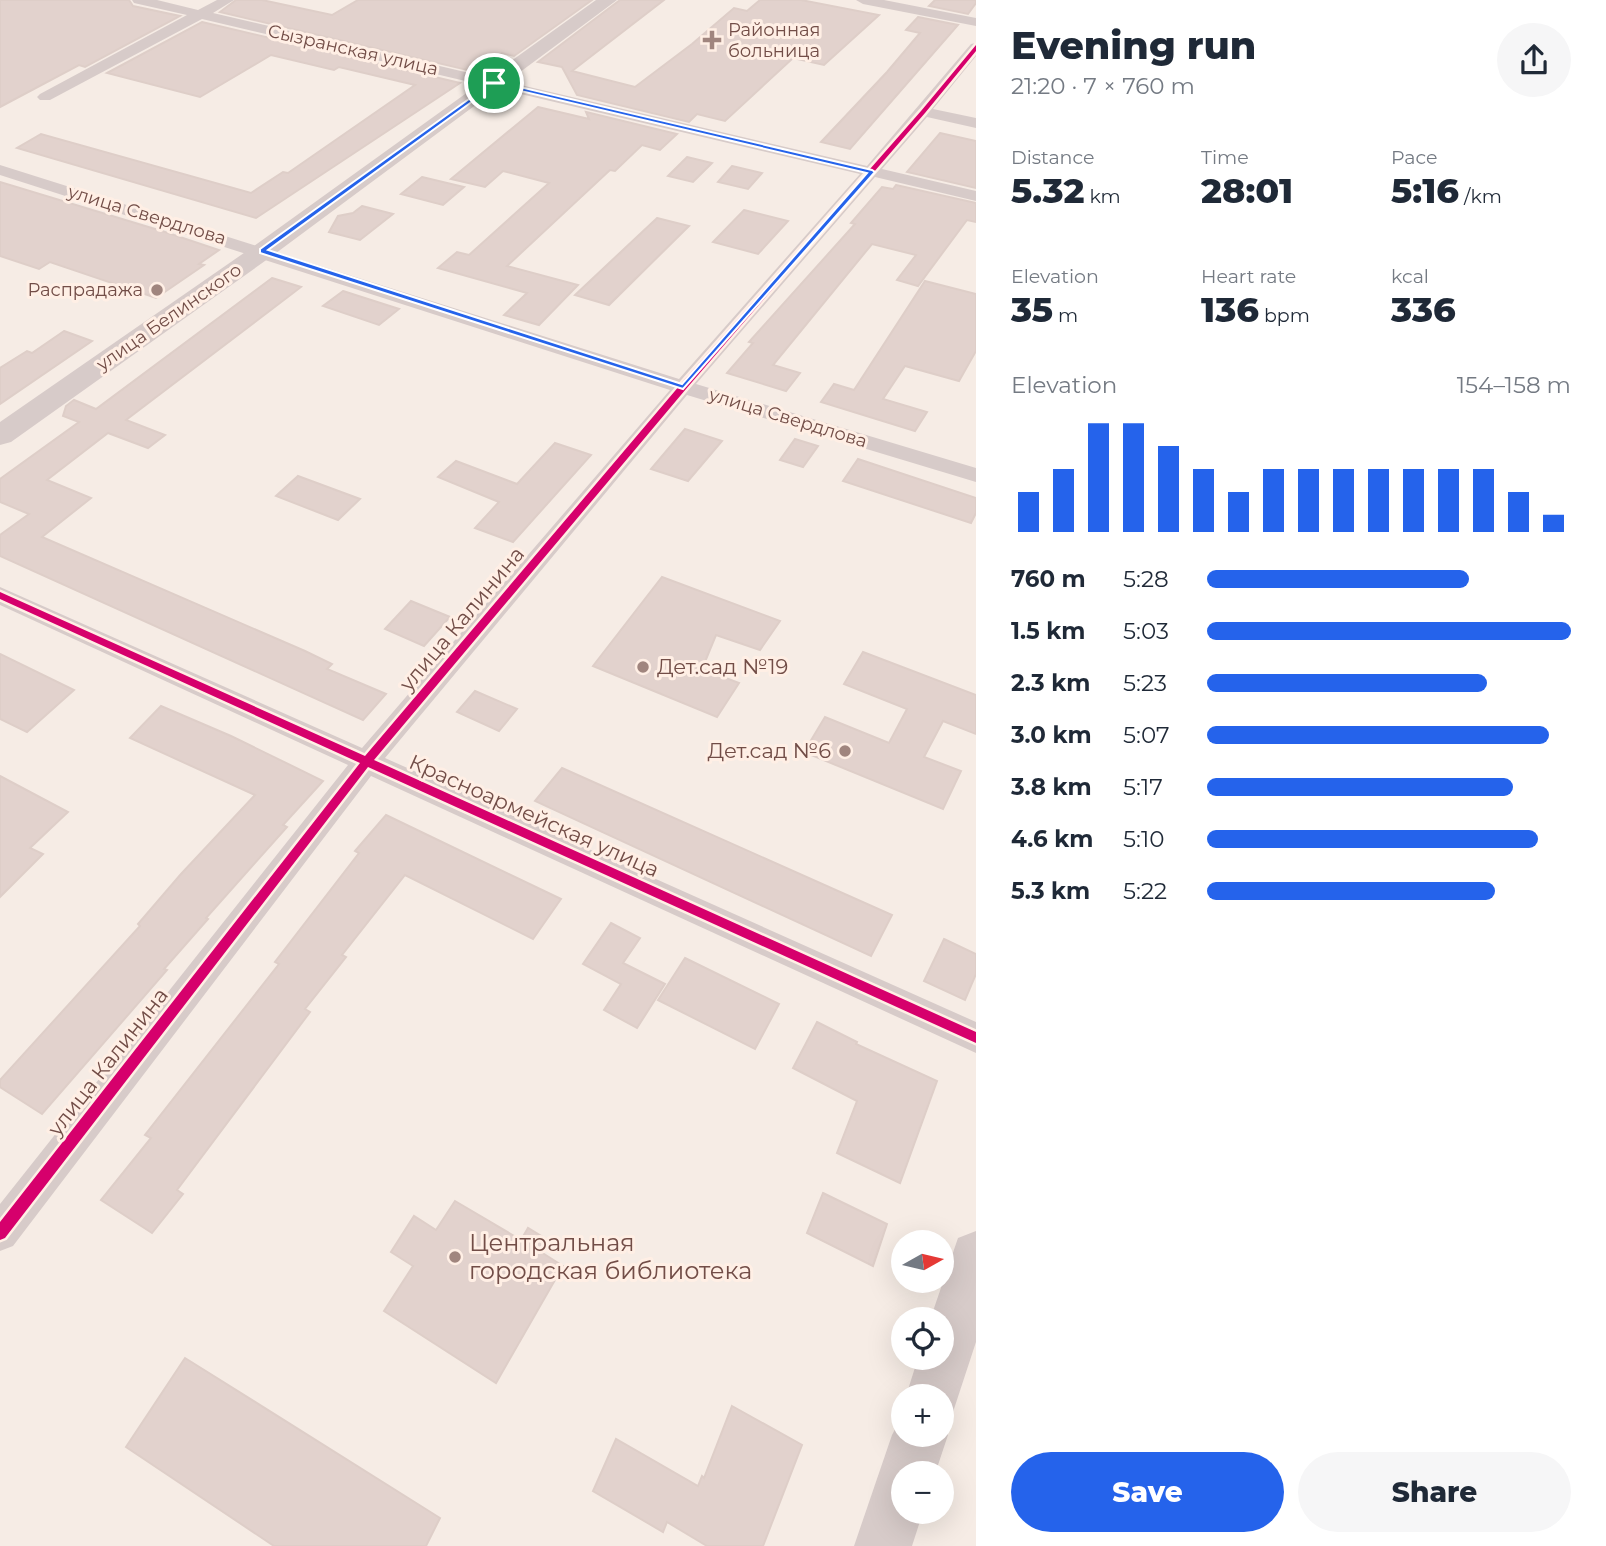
<!DOCTYPE html>
<meta charset="utf-8">
<style>
:root{--surface:#fff;--page:#f6f6f7;--text:#1f2937;--muted:#747a83;--accent:#2563eb}
body{margin:0;font-family:Montserrat,sans-serif;background:var(--page);color:var(--text);height:100vh;display:flex;flex-direction:column;font-size:26px;white-space:nowrap}
*{box-sizing:border-box;margin:0}
p{font-size:23px;color:var(--muted)}
.icon{flex:none;width:38px;height:38px;fill:none;stroke:currentColor;stroke-width:2;stroke-linecap:round;stroke-linejoin:round}
.map{position:relative;flex:1;overflow:hidden}
.details{display:flex;flex-direction:column;background:var(--surface);width:630px}
.details>*{flex:none}
.needle{width:46px;rotate:82deg}
.buttons{position:absolute;left:891px;top:1230px;display:grid;gap:14px}
.buttons a{display:grid;place-items:center;width:63px;height:63px;border-radius:50%;background:var(--surface);box-shadow:0 7px 28px #0002;font-size:35px}
.pin{position:absolute;display:grid;place-items:center;width:60px;height:60px;color:#fff;margin:-30px;border:4px solid #fff;border-radius:50%;box-shadow:0 2px 7px #0007}
.round{display:grid;place-items:center;flex:none;width:74px;height:74px;border-radius:37px;background:var(--page)}
.headline{display:flex;align-items:center;justify-content:space-between;height:119px;padding:0 35px}
h1{font-size:38px;font-weight:800;line-height:52px}
.metrics{display:grid;grid-template-columns:repeat(3,1fr);gap:10px;height:119px;padding:7px 35px}
.metrics div{display:grid;align-content:center}
.metrics b{font-size:35px;font-weight:800}
.metrics small{font-size:19px;font-weight:400}
.metrics p{font-size:19px}
.chart{height:196px;padding:14px 35px}
.chart p{display:flex;justify-content:space-between}
.chart svg{width:100%;height:126px;margin-top:7px;stroke:var(--accent);stroke-width:6}
.button{display:flex;gap:14px;margin-top:auto;padding:14px 35px}
.button a{flex:1;height:80px;border-radius:42px;background:var(--accent);color:#fff;font-size:28px;font-weight:800;line-height:80px;text-align:center}
.button a+a{background:var(--page);color:var(--text)}
ul{padding:0 35px;list-style:none;font-size:23px}
li{display:grid;grid-template-columns:112px 84px 1fr;align-items:center;height:52px}
li i{height:18px;border-radius:9px;background:var(--accent)}
main{display:flex;flex:1;min-height:0}
.map>svg:first-child{display:block}
.building{fill:#e2d2cd;stroke:#decec8;stroke-width:2}
.lines{fill:none;stroke-linecap:round;stroke-linejoin:round}
.street{fill:#d7cbc9;fill-rule:evenodd}
.secondary{fill:#d7cbc9;fill-rule:evenodd}
.cycleway-casing{stroke:#ffefe5;stroke-width:5}
.cycleway{fill:#d6006c;fill-rule:evenodd}
.route{fill:#2563eb;stroke:#fff;stroke-width:2;fill-rule:evenodd}
.poi-dot{fill:#a0857e;stroke:#ffefe5;stroke-width:2.5}
.labels{text-anchor:middle;stroke-width:6;stroke-linejoin:round;paint-order:stroke}
.far-poi-label{font-size:18px;fill:#724d47;stroke:#ffefe5;text-anchor:start}
.far-street-label{font-size:18px;fill:#724d47;stroke:#ffefe5}
.street-label{font-size:21px;fill:#724d47;stroke:#ffefe5}
.poi-label{font-size:21px;fill:#724d47;stroke:#ffefe5;text-anchor:start}
.near-poi-label{font-size:24px;fill:#724d47;stroke:#ffefe5;text-anchor:start}
</style>
<main>
<div class="map">
<svg width="976" height="1546" viewBox="0 0 976 1546">
<rect width="100%" height="100%" fill="#f6ece5"/>
<g class="building">
<path d="M0 0H129L133 6 180 16 85 67 79 65 0 107Z"/>
<path d="M236 0H262L332 15 358 0H592L514 56 502 53 476 72 220 12Z"/>
<path d="M620 0H664L572 71 635 87 692 44 734 8 747 11 760 0H801L879 15 824 65 793 58 725 121 697 114 689 122 577 95 562 67 538 62Z"/>
<path d="M935 0H976V3L968 14 929 6Z"/>
<path d="M918 17 958 25 850 149 821 142 887 72 920 33 906 30Z"/>
<path d="M202 22 460 83 256 218 17 148 41 134 251 193 283 172 288 173 415 85 339 67 334 70 271 55 200 97 107 73Z"/>
<path d="M538 107 589 119 586 112 677 134 660 150 642 145 615 171 610 170 507 266 578 285 539 325 504 315 527 293 438 268 457 252 469 255 549 183 503 171 485 187 451 179Z"/>
<path d="M940 133 976 141V188L907 172Z"/>
<path d="M687 157 712 163 693 182 668 176Z"/>
<path d="M732 166 762 173 748 189 718 182Z"/>
<path d="M422 177 464 187 443 205 401 194Z"/>
<path d="M0 182 165 232 219 250 199 264 204 265 156 298 50 262 39 269 0 256Z"/>
<path d="M896 185 976 203V222L967 220 918 286 897 280 916 255 872 244 773 365 800 373 786 391 727 373 753 343 749 342 855 224 851 223 882 187 893 189Z"/>
<path d="M362 206 393 214 360 240 329 232 338 216 353 213Z"/>
<path d="M744 210 788 221 758 254 713 242Z"/>
<path d="M657 218 689 226 609 305 575 295Z"/>
<path d="M272 278 301 287 126 420 165 435 148 448 108 433 47 480 91 498 42 537 305 651 332 664 327 669 386 694 363 720 0 556V535L29 514 0 502V479L79 422 63 416 66 406 74 400 96 409Z"/>
<path d="M925 281 976 294V351L959 381 905 366 883 399 927 412 915 431 821 402 834 384 854 390Z"/>
<path d="M343 291 399 309 379 325 323 306Z"/>
<path d="M64 331 92 341 0 404V368L27 351 32 353Z"/>
<path d="M685 429 722 441 688 481 651 469Z"/>
<path d="M795 439 818 446 803 467 780 460Z"/>
<path d="M555 443 591 455 513 542 475 528 499 502 438 477 456 461 517 484Z"/>
<path d="M858 459 976 498V513L971 523 843 481Z"/>
<path d="M298 476 360 499 338 520 276 496Z"/>
<path d="M662 577 780 621 760 650 716 635 702 669 739 683 717 717 593 666Z"/>
<path d="M411 601 450 617 424 646 385 629Z"/>
<path d="M863 652 976 695V734L943 721 924 757 961 771 943 809 804 752 825 717 889 743 907 709 844 684Z"/>
<path d="M0 654 74 690 27 732 0 719Z"/>
<path d="M475 691 517 709 499 731 457 712Z"/>
<path d="M161 706 231 736 323 781 283 825 287 827 206 918 208 919 164 969 167 970 42 1114 0 1087V1080L140 926 138 924 181 874 255 795 130 738Z"/>
<path d="M562 768 892 915 871 956 535 801Z"/>
<path d="M0 776 68 812 30 848 43 854 0 897Z"/>
<path d="M386 815 561 899 533 939 405 875 342 955 346 957 305 1009 310 1012 177 1190 183 1194 152 1233 101 1200 151 1138 145 1135 279 964 275 962 359 853 355 851Z"/>
<path d="M611 923 640 938 623 963 665 984 637 1028 604 1010 621 984 583 964Z"/>
<path d="M944 939 976 954V974L965 1000 924 981Z"/>
<path d="M685 958 779 1004 755 1049 658 1000Z"/>
<path d="M817 1022 857 1042 856 1044 937 1081 900 1183 837 1153 857 1101 793 1068Z"/>
<path d="M823 1193 887 1224 873 1266 807 1233Z"/>
<path d="M455 1201 521 1240 528 1228 548 1240 541 1252 563 1266 496 1383 384 1311 413 1266 391 1252 414 1216 436 1230Z"/>
<path d="M185 1358 440 1518 426 1546H274L126 1447Z"/>
<path d="M732 1406 802 1445 763 1546H707L667 1522 663 1532 593 1491 616 1439 698 1486 702 1476 704 1478Z"/>
</g>
<g class="lines">
<g class="street">
<path d="M132 0H157L198 10 217 0H234L213 13 867 166 971 44 976 43V56L933 109 976 118V128L927 117 882 169 976 191V201L875 177 696 384 976 468V482L687 395 385 758 976 1022V1053L371 776 13 1246 0 1251V1204L348 765 0 605V587L362 748 670 390 0 175V165L679 379 860 174 202 19 50 100H40L37 97 40 94 187 15 134 3Z"/>
<path d="M856 0H884L976 18V26L863 4Z"/>
</g>
<g class="secondary">
<path d="M596 0H617L272 256 11 442 0 445V422L254 246Z"/>
<path d="M976 1231V1342L952 1415 942 1420V1396H906L918 1358H942V1320H930L958 1238Z"/>
<path d="M903 1414V1435H942V1420L948 1435 935 1474H903V1512H923L912 1546H854L892 1435Z"/>
</g>
<g class="cycleway-casing">
<path id="cycleway" d="M976 45V51L925 113 686 389 374 760 976 1032V1043L368 767 5 1238 0 1240V1222L360 763 0 599V592L365 756 680 385 921 111Z"/>
</g>
<use href="#cycleway" class="cycleway"/>
</g>
<path class="route" d="M494 81 872 170 875 172 683 389 260 253V249ZM495 85 867 173 682 384 268 250Z"/>
<g class="poi-dot">
<path d="M708.5 29.5h7v7h7v7h-7v7h-7v-7h-7v-7h7z"/>
<circle cx="157" cy="290" r="7"/>
<circle cx="643" cy="667" r="7"/>
<circle cx="845" cy="751" r="7"/>
<circle cx="455" cy="1257" r="7"/>
</g>
<g class="labels">
<g class="far-poi-label">
<text x="728" y="36">Районная<tspan x="728" dy="21">больница</tspan></text>
<text x="143" y="296" text-anchor="end">Распрадажа</text>
</g>
<g class="far-street-label">
<text transform="translate(353 50) rotate(13)" y="6">Сызранская улица</text>
<text transform="translate(147 215) rotate(17)" y="6">улица Свердлова</text>
<text transform="translate(169 317) rotate(-35)" y="6">улица Белинского</text>
<text transform="translate(788 418) rotate(17)" y="6">улица Свердлова</text>
</g>
<g class="street-label">
<text transform="translate(462 619) rotate(-50)" y="7">улица Калинина</text>
<text transform="translate(534 816) rotate(24)" y="7">Красноармейская улица</text>
<text transform="translate(108 1062) rotate(-52)" y="7">улица Калинина</text>
</g>
<g class="poi-label">
<text x="657" y="674">Дет.сад №19</text>
<text x="831" y="758" text-anchor="end">Дет.сад №6</text>
</g>
<g class="near-poi-label">
<text x="469" y="1251">Центральная<tspan x="469" dy="28">городская библиотека</tspan></text>
</g>
</g>
</svg>
<div class="buttons">
<a><svg class="needle" viewBox="-14 -14 28 28"><path d="M0-13l5 13h-10z" fill="#e53935"/><path d="M0 13l5-13h-10z" fill="#747a83"/></svg></a>
<a><svg class="icon" aria-label="locate" viewBox="0 0 24 24"><circle cx="12" cy="12" r="6"/><path d="M12 2v4M12 18v4M2 12h4M18 12h4"/></svg></a>
<a>+</a>
<a>−</a>
</div>
<div class="pin" style="left:494px;top:83px;background:#1e9e55"><svg class="icon" aria-label="arrive" viewBox="0 0 24 24"><path d="M6 21V4h12l-3 4 3 4H6"/></svg></div>
</div>
<section class="details">
<div class="headline"><div><h1>Evening run</h1><p>21:20 · 7 × 760 m</p></div><a class="round"><svg class="icon" aria-label="share" viewBox="0 0 24 24"><path d="M12 15V3M7 8l5-5 5 5M5 13v7h14v-7"/></svg></a></div>
<div class="metrics">
<div><p>Distance</p><b>5.32<small> km</small></b></div>
<div><p>Time</p><b>28:01</b></div>
<div><p>Pace</p><b>5:16<small> /km</small></b></div>
</div>
<div class="metrics">
<div><p>Elevation</p><b>35<small> m</small></b></div>
<div><p>Heart rate</p><b>136<small> bpm</small></b></div>
<div><p>kcal</p><b>336</b></div>
</div>
<div class="chart"><p><span>Elevation</span>154–158 m</p>
<svg viewBox="0 0 160 44" preserveAspectRatio="none"><path d="M5 44V30M15 44V22M25 44V6M35 44V6M45 44V14M55 44V22M65 44V30M75 44V22M85 44V22M95 44V22M105 44V22M115 44V22M125 44V22M135 44V22M145 44V30M155 44V38"/></svg>
</div>
<ul>
<li><b>760 m</b>5:28<i style="width:72%"></i></li>
<li><b>1.5 km</b>5:03<i style="width:100%"></i></li>
<li><b>2.3 km</b>5:23<i style="width:77%"></i></li>
<li><b>3.0 km</b>5:07<i style="width:94%"></i></li>
<li><b>3.8 km</b>5:17<i style="width:84%"></i></li>
<li><b>4.6 km</b>5:10<i style="width:91%"></i></li>
<li><b>5.3 km</b>5:22<i style="width:79%"></i></li>
</ul>
<div class="button"><a>Save</a><a>Share</a></div>
</section>
</main>
